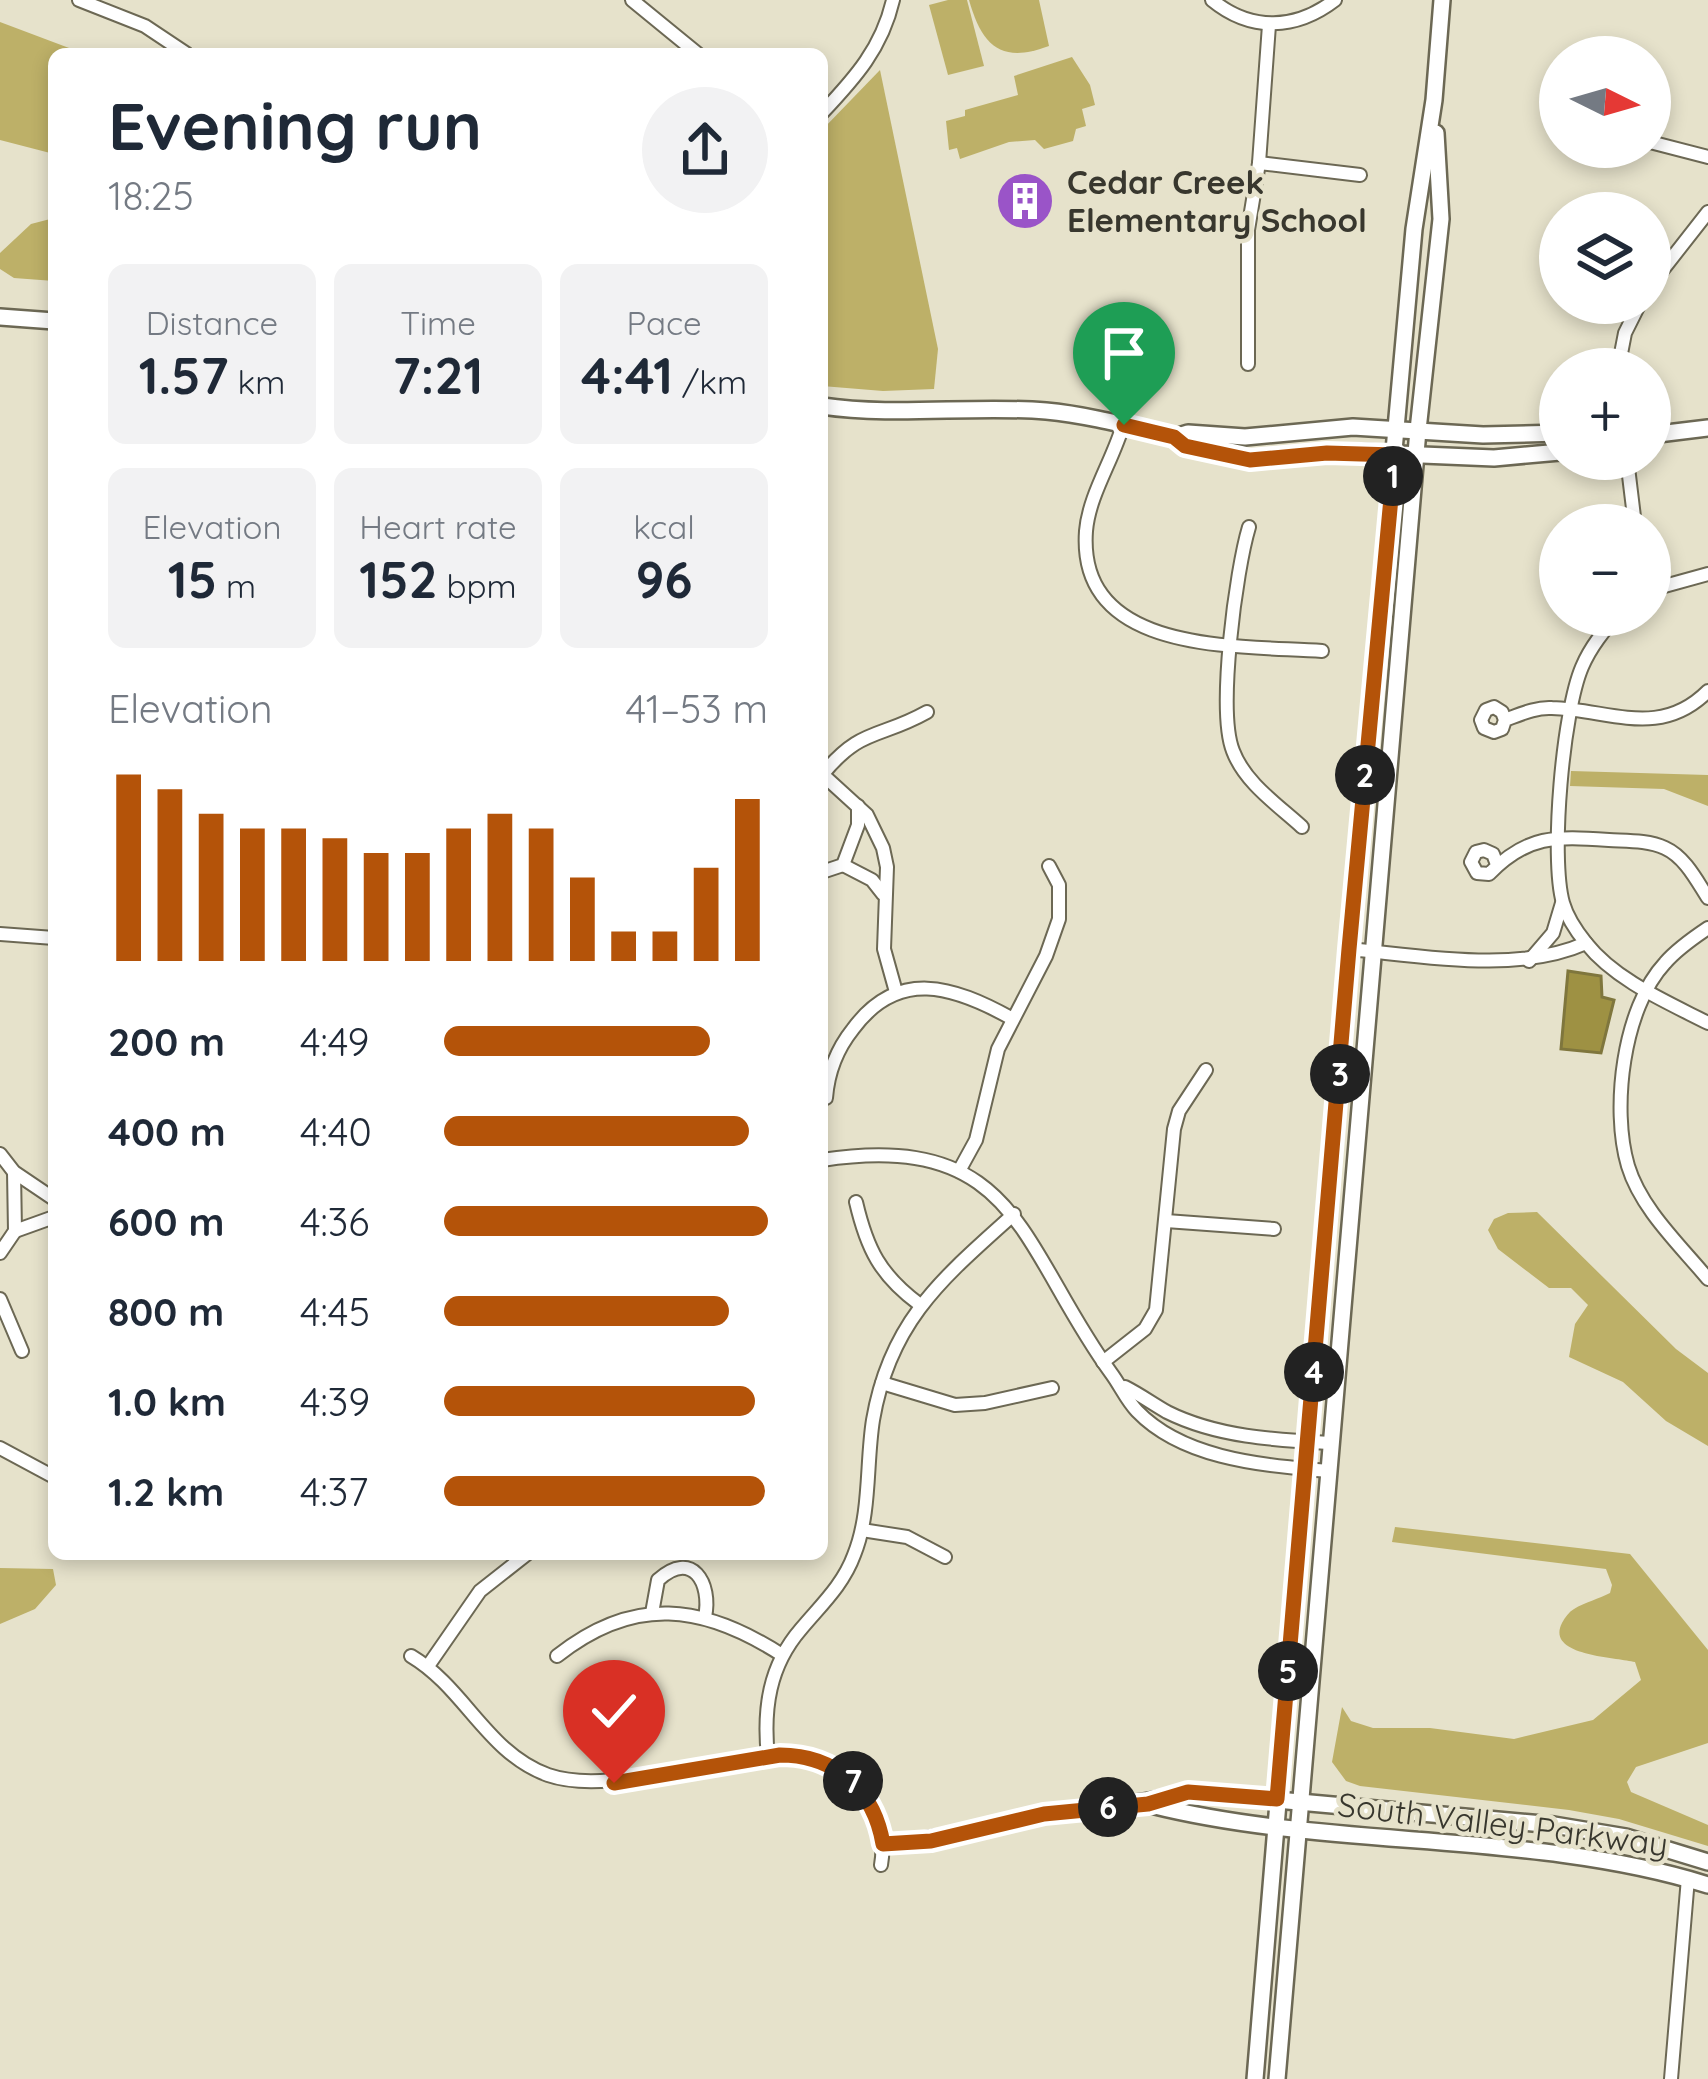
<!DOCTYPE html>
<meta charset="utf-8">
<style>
:root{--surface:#fff;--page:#f2f2f3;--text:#1f2937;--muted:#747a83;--accent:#b45309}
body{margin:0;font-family:Quicksand,sans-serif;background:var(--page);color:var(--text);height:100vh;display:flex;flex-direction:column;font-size:45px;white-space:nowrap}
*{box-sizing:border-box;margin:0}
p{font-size:39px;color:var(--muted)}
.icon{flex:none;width:66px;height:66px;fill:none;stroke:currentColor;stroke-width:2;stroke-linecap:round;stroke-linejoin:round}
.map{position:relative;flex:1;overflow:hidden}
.details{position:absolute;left:48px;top:48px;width:780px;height:1512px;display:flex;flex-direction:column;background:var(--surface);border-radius:18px;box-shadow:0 6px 18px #0003}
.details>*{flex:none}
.needle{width:78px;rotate:95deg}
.fabs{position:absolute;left:1539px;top:36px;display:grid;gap:24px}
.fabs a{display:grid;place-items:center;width:132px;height:132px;border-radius:50%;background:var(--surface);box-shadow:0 6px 18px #0003;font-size:60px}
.pin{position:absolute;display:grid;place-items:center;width:102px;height:102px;color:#fff;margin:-123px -51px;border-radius:50% 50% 50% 0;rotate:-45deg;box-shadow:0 0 12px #0007}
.pin .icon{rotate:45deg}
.km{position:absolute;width:60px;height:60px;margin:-30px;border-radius:50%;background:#222;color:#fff;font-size:33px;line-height:60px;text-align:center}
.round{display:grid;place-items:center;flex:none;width:126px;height:126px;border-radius:63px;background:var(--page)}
.overview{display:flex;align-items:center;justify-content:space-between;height:204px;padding:0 60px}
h1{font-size:66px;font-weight:700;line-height:90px}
.stats{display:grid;grid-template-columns:repeat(3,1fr);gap:18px;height:204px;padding:12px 60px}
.stats div{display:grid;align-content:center;border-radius:18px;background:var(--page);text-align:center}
.stats b{font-size:51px;font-weight:700}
.stats small{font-size:33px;font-weight:400}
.stats p{font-size:33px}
.chart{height:336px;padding:24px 60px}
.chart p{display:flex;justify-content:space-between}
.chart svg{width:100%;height:216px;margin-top:12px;stroke:var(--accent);stroke-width:6}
ul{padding:0 60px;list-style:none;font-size:39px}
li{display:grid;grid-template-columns:192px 144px 1fr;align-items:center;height:90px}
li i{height:30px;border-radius:15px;background:var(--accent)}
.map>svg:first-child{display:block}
.green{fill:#bdb068}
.water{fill:#9e9143;stroke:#7f763d;stroke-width:3}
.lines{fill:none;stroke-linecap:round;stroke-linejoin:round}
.minor-casing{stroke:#6c6854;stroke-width:16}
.tertiary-casing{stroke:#6c6854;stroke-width:20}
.minor{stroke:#fff;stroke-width:12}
.tertiary{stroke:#fff;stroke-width:15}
.route-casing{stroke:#fff;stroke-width:24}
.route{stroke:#b45309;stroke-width:15}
.labels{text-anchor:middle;stroke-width:9;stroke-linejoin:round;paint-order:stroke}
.poi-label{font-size:33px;font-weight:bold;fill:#38372e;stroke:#e6e2cb;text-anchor:start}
.street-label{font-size:33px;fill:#38372e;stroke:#e6e2cb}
</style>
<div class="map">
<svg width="1708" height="2079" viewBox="0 0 1708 2079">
<rect width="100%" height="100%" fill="#e6e2cb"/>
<g class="green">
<path d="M948 0H967L984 66 948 75 929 5Z"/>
<path d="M969 0H1039L1049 46C1001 64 982 46 969 0Z"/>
<path d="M0 22 85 54H54V154L0 140Z"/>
<path d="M1072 57 1090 85 1095 105 1082 109 1086 126 1076 129 1073 141 1044 149 1035 140 1009 142 960 159 957 148 949 150 946 121 965 116V110L1018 95 1014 76Z"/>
<path d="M880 70 938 349 934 389 883 391 822 386V130Z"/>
<path d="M54 218V281L14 278 0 269V253L31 224Z"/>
<path d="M1571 771 1708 775V806L1664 789 1570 786Z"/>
<path d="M1537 1212 1676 1349 1708 1373V1446L1666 1421 1623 1382 1569 1357 1575 1324 1588 1305 1571 1288H1549L1498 1249 1488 1230 1494 1219 1508 1213Z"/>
<path d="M1395 1527 1630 1554 1708 1650V1743L1636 1767 1627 1782 1631 1792 1708 1825V1846L1619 1819 1569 1810 1360 1786 1346 1781 1332 1762 1342 1707 1351 1721 1373 1728H1430L1514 1739 1593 1720 1641 1680 1635 1662C1616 1657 1545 1656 1562 1623 1565 1617 1569 1612 1574 1609 1585 1602 1599 1599 1610 1593L1612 1585 1606 1569 1392 1542Z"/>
<path d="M0 1568 53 1569 56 1585 35 1609 0 1624Z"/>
</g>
<path class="water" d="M1568 971 1601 976 1602 997 1614 1000 1601 1053 1561 1049Z"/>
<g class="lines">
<g class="minor-casing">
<g id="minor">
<path d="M79 0 145 26 187 54"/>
<path d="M632 0 698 54"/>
<path d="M1212 0C1251 32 1296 30 1335 0"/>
<path d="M822 113C855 78 882 48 893 0"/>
<path d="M1650 142 1708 157"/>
<path d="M1259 163 1360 175"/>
<path d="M1650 286 1708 212"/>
<path d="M1248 364V230L1259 163 1269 25"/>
<path d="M1618 369 1625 333 1640 303"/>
<path d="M1123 425C1113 460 1089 495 1086 531 1077 656 1240 645 1322 651"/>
<path d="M1627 459 1635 525"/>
<path d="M1249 527C1236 570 1217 711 1233 751 1245 783 1278 805 1302 827"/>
<path d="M1650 590 1708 574"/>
<path d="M1619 615C1605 628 1590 648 1582 667 1563 711 1550 857 1563 903 1567 917 1577 932 1586 943 1615 980 1667 1002 1708 1023"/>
<path d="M1505 720 1502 712 1494 707 1486 710 1481 720 1484 728 1494 732 1502 729 1505 720C1521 714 1536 707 1552 708 1611 710 1660 739 1708 691"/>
<path d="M822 774 867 815 883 848 887 867 884 949 896 992"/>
<path d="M822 775C861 727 879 739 927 712"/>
<path d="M1496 862 1493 854 1484 850 1476 852 1471 862 1477 873 1489 874C1527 835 1555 836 1609 840 1627 841 1648 840 1665 848 1685 857 1697 881 1708 898"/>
<path d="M843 865 872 880 883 894"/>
<path d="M822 872 843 865 858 825V806"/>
<path d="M1708 928C1693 938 1677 949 1665 963 1623 1008 1611 1109 1628 1166 1641 1209 1680 1245 1708 1279"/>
<path d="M0 934 54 938"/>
<path d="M1349 949C1423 956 1517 974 1586 943"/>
<path d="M1529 961 1553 933 1562 903"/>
<path d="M826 1098C828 1072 837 1049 853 1029 898 968 953 986 1011 1018"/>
<path d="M0 1154 14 1172 54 1199"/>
<path d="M822 1160C1019 1130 1020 1248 1111 1373 1120 1385 1127 1401 1137 1411 1184 1460 1265 1465 1327 1471"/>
<path d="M959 1171 976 1140 998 1049 1046 956 1059 919V885L1049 866"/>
<path d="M856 1202C867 1249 880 1275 919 1304"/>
<path d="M1166 1221 1274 1229"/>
<path d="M15 1231 54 1217"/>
<path d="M0 1253 15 1231 14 1172"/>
<path d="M0 1299 22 1351"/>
<path d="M1103 1362 1145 1329 1156 1310 1174 1129 1179 1111 1206 1070"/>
<path d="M882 1383 955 1405 985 1403 1052 1388"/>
<path d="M1125 1387C1139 1394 1153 1404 1167 1412 1217 1437 1275 1440 1330 1443"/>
<path d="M0 1448 54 1477"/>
<path d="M862 1530 907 1537 945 1557"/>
<path d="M652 1613 658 1580C692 1549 712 1583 705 1617"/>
<path d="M411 1656C465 1688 487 1753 548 1775 641 1807 813 1699 870 1803 881 1823 885 1842 881 1865"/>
<path d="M557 1656C634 1595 703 1604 782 1655"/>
<path d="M428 1666 480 1591 527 1554"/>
<path d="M768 1757C763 1709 769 1666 801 1629 821 1605 843 1585 854 1555 871 1513 866 1464 873 1420 890 1320 944 1277 1014 1214"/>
<path d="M1671 2079 1688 1878"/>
</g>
</g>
<g class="tertiary-casing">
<g id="tertiary">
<path d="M0 317 54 321"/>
<path d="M822 406C897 417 971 405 1046 411 1089 415 1132 427 1175 437L1185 446 1250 460 1351 452 1494 458 1560 452"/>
<path d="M1650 435 1708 428"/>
<path d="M1175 437 1188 433 1245 437 1353 427 1483 435 1560 433"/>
<path d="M1151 1805C1331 1850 1533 1830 1708 1885"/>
<path d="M883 1844C938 1843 987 1825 1040 1815 1090 1806 1139 1807 1188 1792L1554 1825 1626 1837 1708 1862"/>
<path d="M1255 2079 1349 949 1414 229 1434 100 1442 0"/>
<path d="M1277 2079 1418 430 1441 219 1436 133"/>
</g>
</g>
<use href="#minor" class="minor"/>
<use href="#tertiary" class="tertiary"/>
</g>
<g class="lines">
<g class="route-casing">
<path id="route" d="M614 1783 780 1755C835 1755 874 1790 883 1844L931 1841 1044 1814 1148 1804 1188 1792 1277 1799 1349 949 1395 455 1327 453 1250 460 1185 446 1174 437 1124 425"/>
</g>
<use href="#route" class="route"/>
</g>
<defs>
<g id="building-disc" transform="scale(3)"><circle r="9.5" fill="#9a54c8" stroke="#e6e2cb"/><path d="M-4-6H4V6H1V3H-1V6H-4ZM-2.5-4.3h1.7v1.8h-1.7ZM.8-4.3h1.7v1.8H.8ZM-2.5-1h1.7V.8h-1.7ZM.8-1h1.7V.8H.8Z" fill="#fff"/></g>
</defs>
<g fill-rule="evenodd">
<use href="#building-disc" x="1025" y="201"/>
</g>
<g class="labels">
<g class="poi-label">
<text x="1067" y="194">Cedar Creek<tspan x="1067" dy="38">Elementary School</tspan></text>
</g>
<g class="street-label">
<text transform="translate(1503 1824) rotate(7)" y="12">South Valley Parkway</text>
</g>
</g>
</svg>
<div class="fabs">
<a><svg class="needle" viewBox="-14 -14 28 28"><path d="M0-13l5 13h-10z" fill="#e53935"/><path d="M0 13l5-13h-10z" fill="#747a83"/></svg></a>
<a><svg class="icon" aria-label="layers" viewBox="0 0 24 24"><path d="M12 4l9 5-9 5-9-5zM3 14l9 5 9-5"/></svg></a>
<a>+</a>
<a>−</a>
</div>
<div class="pin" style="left:1124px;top:425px;background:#1e9e55"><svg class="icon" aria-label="arrive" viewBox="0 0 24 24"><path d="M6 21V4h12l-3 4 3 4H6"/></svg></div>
<div class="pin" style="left:614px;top:1783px;background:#d93025"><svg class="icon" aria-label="check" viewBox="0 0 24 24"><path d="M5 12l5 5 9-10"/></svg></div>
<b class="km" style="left:1393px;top:476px">1</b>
<b class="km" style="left:1365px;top:775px">2</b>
<b class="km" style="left:1340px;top:1074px">3</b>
<b class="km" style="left:1314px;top:1372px">4</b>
<b class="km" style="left:1288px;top:1671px">5</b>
<b class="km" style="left:1108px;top:1807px">6</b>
<b class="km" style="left:853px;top:1781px">7</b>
<section class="details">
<div class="overview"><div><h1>Evening run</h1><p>18:25</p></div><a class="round"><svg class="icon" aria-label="share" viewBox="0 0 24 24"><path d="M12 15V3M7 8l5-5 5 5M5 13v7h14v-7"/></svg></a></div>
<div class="stats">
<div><p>Distance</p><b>1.57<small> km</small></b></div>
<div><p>Time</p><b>7:21</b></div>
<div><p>Pace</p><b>4:41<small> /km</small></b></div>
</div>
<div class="stats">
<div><p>Elevation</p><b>15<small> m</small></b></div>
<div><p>Heart rate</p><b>152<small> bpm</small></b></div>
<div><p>kcal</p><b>96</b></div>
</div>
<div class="chart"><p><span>Elevation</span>41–53 m</p>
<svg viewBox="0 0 160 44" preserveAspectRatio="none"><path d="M5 44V6M15 44V9M25 44V14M35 44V17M45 44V17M55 44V19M65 44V22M75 44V22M85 44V17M95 44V14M105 44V17M115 44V27M125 44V38M135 44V38M145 44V25M155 44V11"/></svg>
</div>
<ul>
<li><b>200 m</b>4:49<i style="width:82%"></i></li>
<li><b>400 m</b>4:40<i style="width:94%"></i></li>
<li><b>600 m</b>4:36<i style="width:100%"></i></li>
<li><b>800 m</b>4:45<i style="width:88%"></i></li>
<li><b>1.0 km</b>4:39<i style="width:96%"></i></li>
<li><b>1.2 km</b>4:37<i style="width:99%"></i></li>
</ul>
</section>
</div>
